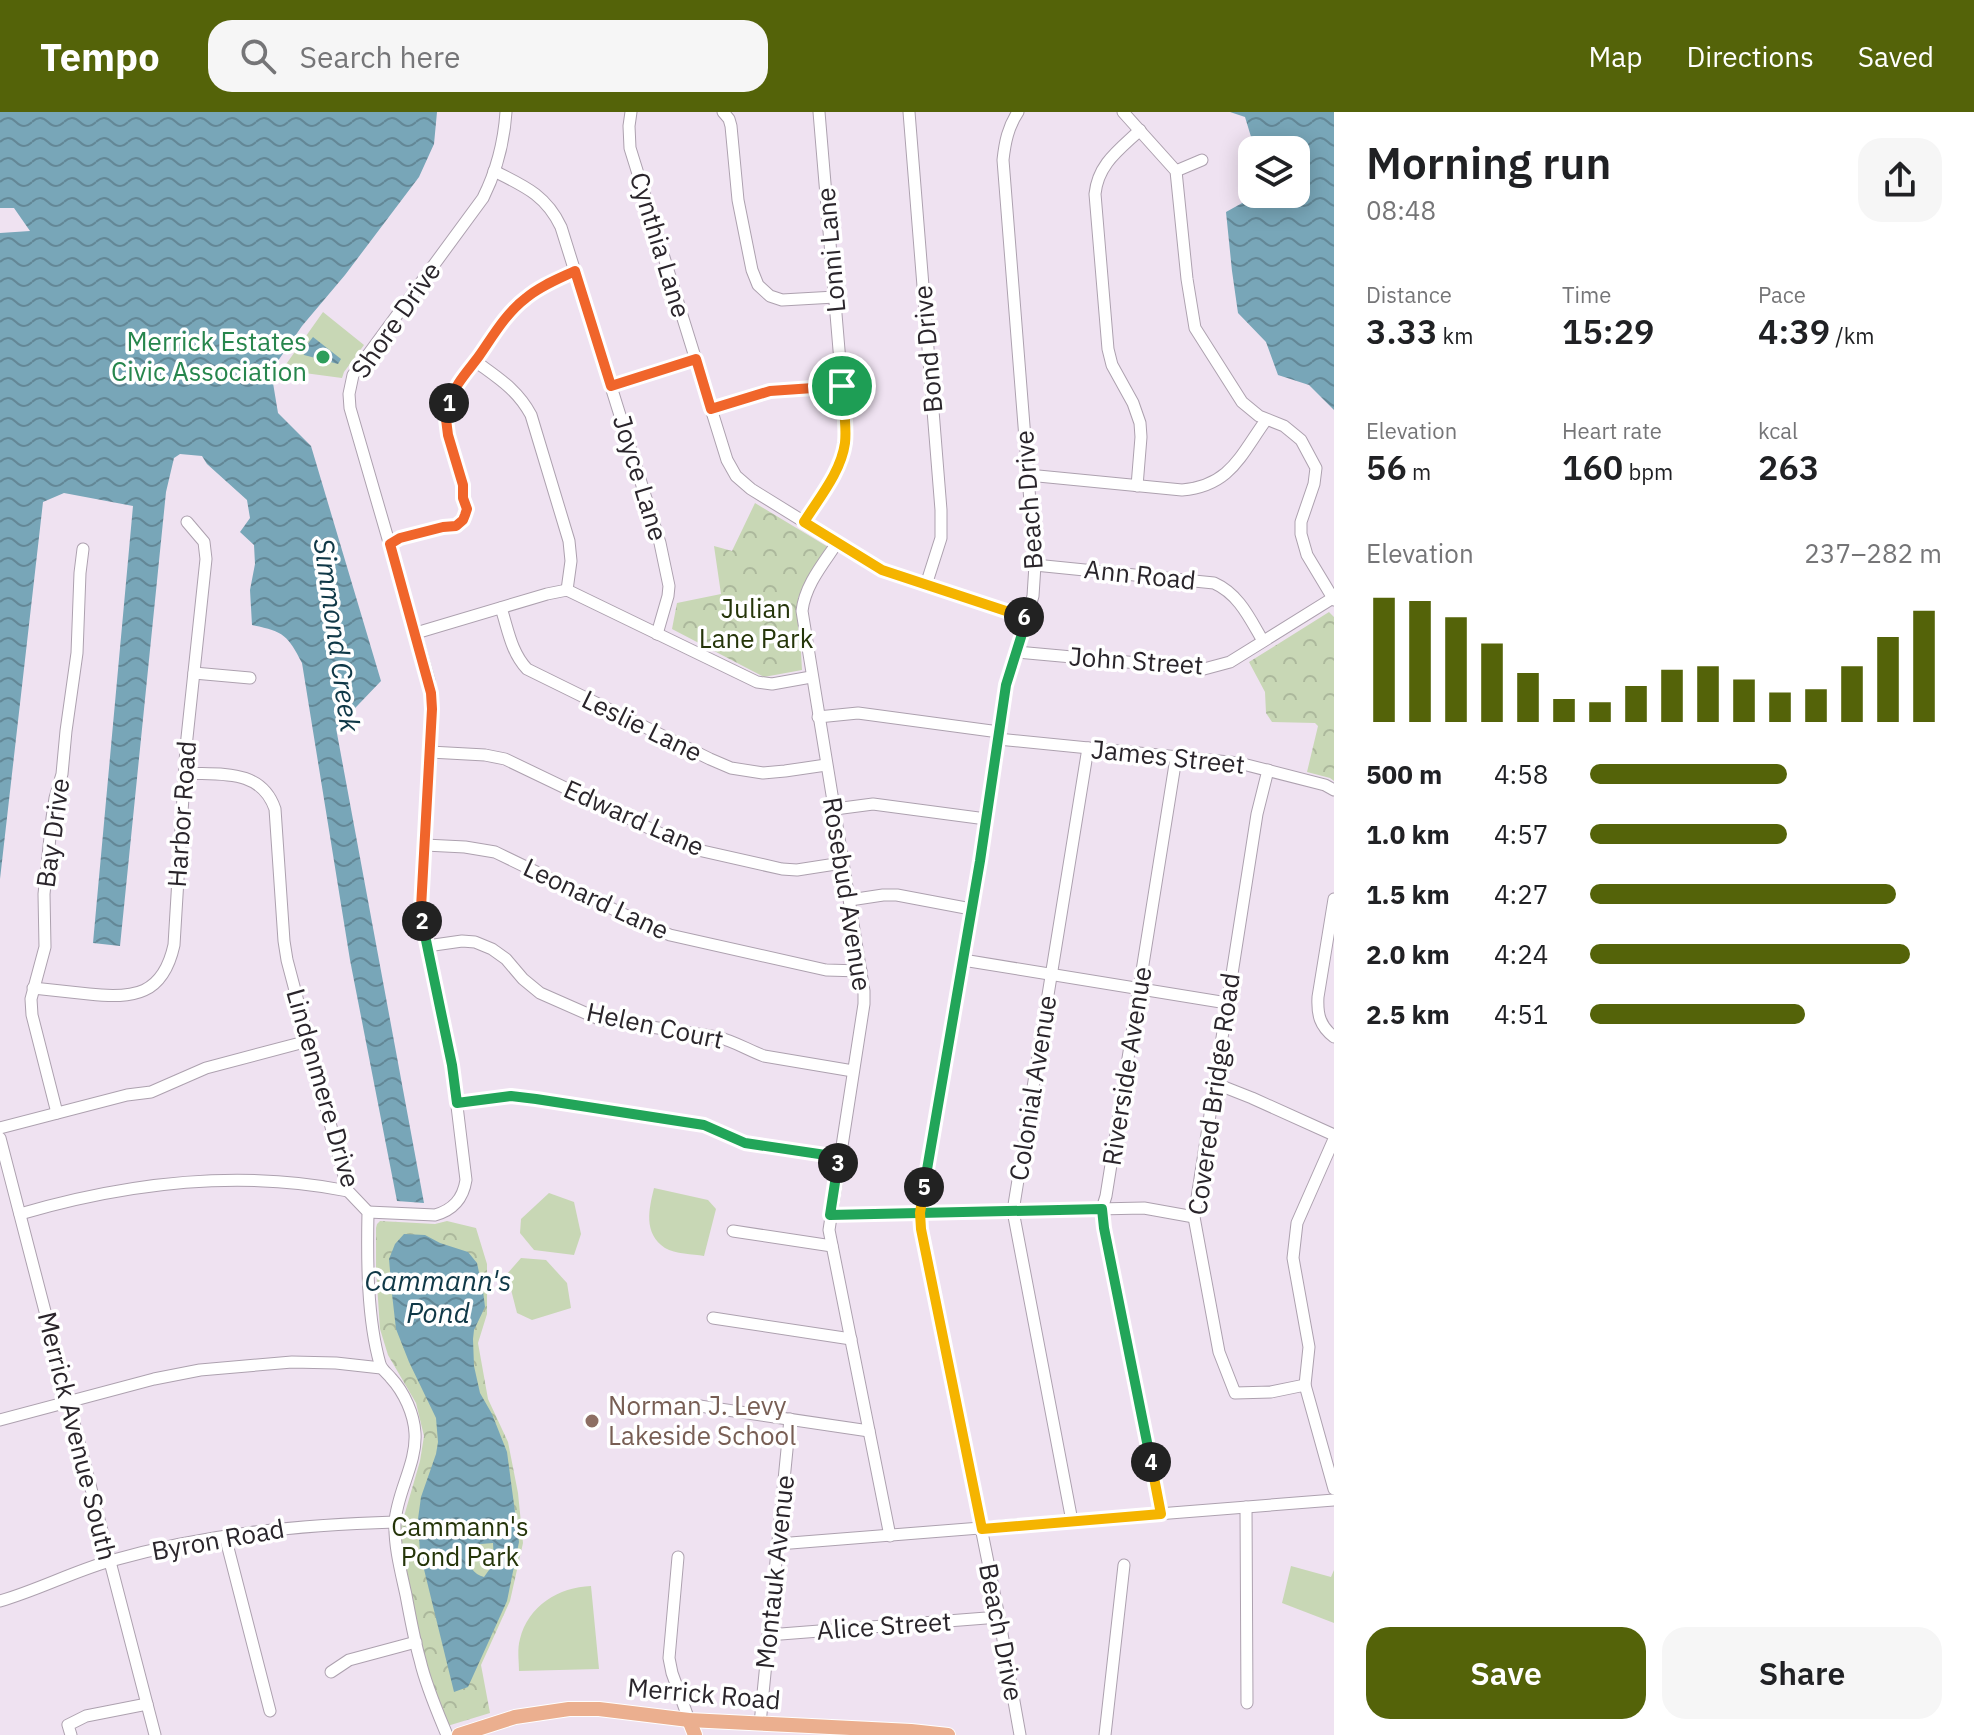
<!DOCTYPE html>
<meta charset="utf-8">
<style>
:root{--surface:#fff;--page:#f6f6f6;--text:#202124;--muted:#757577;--accent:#546309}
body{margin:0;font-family:"IBM Plex Sans",sans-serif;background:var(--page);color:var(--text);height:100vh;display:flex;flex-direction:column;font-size:30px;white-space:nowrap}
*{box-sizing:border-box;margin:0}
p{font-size:26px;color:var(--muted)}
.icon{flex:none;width:44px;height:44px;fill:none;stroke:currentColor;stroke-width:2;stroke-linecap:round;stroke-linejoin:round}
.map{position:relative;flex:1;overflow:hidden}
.side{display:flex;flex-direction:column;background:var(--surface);width:640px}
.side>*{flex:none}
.controls{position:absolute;left:1238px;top:24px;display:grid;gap:16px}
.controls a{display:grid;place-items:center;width:72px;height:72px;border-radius:16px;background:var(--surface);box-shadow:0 4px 20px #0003;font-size:40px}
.pin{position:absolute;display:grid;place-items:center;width:68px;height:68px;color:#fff;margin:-34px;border:4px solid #fff;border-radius:50%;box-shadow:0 2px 8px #0007}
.km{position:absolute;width:40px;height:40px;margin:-20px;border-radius:50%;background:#222;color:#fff;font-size:22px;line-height:40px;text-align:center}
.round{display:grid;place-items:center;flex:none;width:84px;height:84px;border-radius:24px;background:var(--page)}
.head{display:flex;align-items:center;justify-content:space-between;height:136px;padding:0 32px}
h1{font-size:44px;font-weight:600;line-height:60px}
.stats{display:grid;grid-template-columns:repeat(3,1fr);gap:12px;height:136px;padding:8px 32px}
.stats div{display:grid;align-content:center}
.stats b{font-size:34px;font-weight:600}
.stats small{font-size:22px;font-weight:400}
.stats p{font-size:22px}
.chart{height:224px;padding:16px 32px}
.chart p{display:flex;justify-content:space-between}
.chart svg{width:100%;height:144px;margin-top:8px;stroke:var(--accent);stroke-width:6}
.primary-button{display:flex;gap:16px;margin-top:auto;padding:16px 32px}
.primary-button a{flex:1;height:92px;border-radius:24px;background:var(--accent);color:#fff;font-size:32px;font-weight:600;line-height:92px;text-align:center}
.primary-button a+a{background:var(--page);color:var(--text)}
ul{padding:0 32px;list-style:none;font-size:26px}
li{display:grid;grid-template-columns:128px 96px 1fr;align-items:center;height:60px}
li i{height:20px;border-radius:10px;background:var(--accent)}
header{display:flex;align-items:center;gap:48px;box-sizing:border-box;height:112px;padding:0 40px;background:var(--accent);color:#fff}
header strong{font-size:38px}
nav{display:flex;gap:44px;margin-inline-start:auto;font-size:28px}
.search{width:560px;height:72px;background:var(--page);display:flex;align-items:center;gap:20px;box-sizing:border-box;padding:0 28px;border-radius:24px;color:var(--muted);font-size:30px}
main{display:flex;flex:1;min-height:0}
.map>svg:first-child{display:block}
.grass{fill:#c8d7b5}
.park{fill:url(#park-crowns)}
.water{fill:url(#water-waves);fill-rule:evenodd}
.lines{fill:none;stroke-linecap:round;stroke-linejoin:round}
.minor-casing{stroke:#ada1af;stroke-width:13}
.major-casing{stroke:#fff;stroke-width:16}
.minor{stroke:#fff;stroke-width:11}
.major{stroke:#ebaf8f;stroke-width:14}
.split-1-casing{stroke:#fff;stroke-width:16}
.split-2-casing{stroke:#fff;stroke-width:16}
.split-3-casing{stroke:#fff;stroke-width:16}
.split-4-casing{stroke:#fff;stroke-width:16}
.split-5-casing{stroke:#fff;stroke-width:16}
.split-6-casing{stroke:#fff;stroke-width:16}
.split-7-casing{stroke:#fff;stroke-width:16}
.split-1{stroke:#f0652b;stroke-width:10}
.split-2{stroke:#f0652b;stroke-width:10}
.split-3{stroke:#22a559;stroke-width:10}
.split-4{stroke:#22a559;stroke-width:10}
.split-5{stroke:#f5b400;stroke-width:10}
.split-6{stroke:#22a559;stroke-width:10}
.split-7{stroke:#f5b400;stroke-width:10}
.leisure-dot{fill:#2e9e5b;stroke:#fff;stroke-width:3}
.education-dot{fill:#8d6e63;stroke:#fff;stroke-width:3}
.labels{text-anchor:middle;stroke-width:7;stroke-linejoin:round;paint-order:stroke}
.street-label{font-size:26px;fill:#2a252b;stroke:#fff}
.leisure-label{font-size:26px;fill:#27864d;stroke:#fff;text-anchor:end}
.park-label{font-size:26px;fill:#253509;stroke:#fff}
.education-label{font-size:26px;fill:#785e54;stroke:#fff;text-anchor:start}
.water-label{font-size:28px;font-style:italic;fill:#0f3847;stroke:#fff}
</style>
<header>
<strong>Tempo</strong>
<div class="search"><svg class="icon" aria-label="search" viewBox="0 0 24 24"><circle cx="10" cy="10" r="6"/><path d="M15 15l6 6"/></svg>Search here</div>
<nav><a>Map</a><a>Directions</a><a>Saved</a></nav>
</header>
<main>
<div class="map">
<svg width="1334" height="1623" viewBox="0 0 1334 1623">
<defs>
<pattern id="park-crowns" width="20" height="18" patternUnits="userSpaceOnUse" patternTransform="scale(2)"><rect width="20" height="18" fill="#c8d7b5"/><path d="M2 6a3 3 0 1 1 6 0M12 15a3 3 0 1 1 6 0" fill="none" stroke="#acb89c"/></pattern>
<pattern id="water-waves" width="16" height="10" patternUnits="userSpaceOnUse" patternTransform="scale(2)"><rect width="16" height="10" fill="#78a6b8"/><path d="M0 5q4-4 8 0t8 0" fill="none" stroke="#638796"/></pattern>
</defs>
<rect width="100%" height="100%" fill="#efe2f1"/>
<g class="grass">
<path d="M323 200 364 233 344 260 342 266 282 258Z"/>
<path d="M654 1076 708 1088 716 1097 704 1144C693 1142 675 1142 665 1136 643 1121 649 1097 654 1076Z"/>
<path d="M549 1081 574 1090 581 1122 574 1143 534 1138 520 1121 521 1107Z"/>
<path d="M521 1146 546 1148 567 1171 571 1196 532 1208 517 1201 507 1162Z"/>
<path d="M1291 1454 1331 1465 1334 1458V1511L1282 1491Z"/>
<path d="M591 1474 599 1557 519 1559C519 1548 517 1537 520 1527 528 1494 559 1475 591 1474Z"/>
</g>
<g class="park">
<path d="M755 391 828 435 798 486 802 558 764 565 672 517 677 491 721 482 714 434 732 439Z"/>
<path d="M1329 500 1334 505V669L1330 666 1307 660 1318 614 1315 611 1272 610 1266 601 1265 580 1249 550Z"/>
<path d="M380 1109 435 1112 447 1109 476 1116 487 1152V1202L478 1231 488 1287 508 1330 518 1381 523 1431 510 1489 481 1553 490 1601 444 1615 433 1587 398 1425 420 1349 424 1324 416 1291 388 1243 380 1217 376 1157V1116L377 1112Z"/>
</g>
<g class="water">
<path d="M0 0H437L434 32 419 65 345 163 302 214 271 259 278 301 311 334 381 569 336 616 424 1091 397 1089 350 848 302 551C288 523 283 519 252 513L250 478 255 452 254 433 240 420 250 406 247 388 207 352 202 344 180 342 174 346 166 380 120 834 93 831 133 394 64 381 43 390 0 767V121L30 119 14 96H0Z"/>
<path d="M1230 0H1334V298L1309 273 1278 263 1266 230 1238 201 1232 159 1226 100 1253 85 1254 82H1296V38H1255L1245 5Z"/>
<path d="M313 225 341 247 338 252 304 243 303 238Z"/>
<path d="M404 1122 425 1123 440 1131 468 1140 477 1151 483 1179 485 1195 474 1218 473 1227 474 1254 480 1281 492 1302 507 1340 519 1430 507 1489 468 1575 454 1580 420 1441 418 1407 421 1385 436 1342 438 1330 436 1306 409 1250 396 1217 392 1182 389 1147 395 1132ZM493 1431 494 1451 484 1465C471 1462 463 1445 469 1433Z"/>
</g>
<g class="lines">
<g class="minor-casing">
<g id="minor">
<path d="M631 0 629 14 630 36 727 348 736 364 751 377 882 458 1027 506"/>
<path d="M723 0 729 7 731 14 738 88 752 158 758 173 770 184 782 188 835 185"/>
<path d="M909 0 941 398V426L926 473"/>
<path d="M1018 0C1008 15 1005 30 1003 48L1035 453 1033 484 1006 573 980 749 920 1101 921 1117 999 1505 1020 1623"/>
<path d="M1123 0 1176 59 1187 167 1195 216 1242 290 1259 304 1284 314 1295 323 1301 328 1316 356 1314 372 1301 410V422L1307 443 1334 488"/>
<path d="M494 59C524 74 546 83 561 115L660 431 669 474 668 484 657 522"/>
<path d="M1176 59 1202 48"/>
<path d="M475 249C498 266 517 277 531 303L569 429 571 449 567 478"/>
<path d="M611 274 696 247"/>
<path d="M711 297 770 279 842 274"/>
<path d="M1028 363 1182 378C1230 374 1240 344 1266 308"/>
<path d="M1137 374 1141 325 1140 311 1133 291 1112 253 1108 237 1095 82C1098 52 1119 38 1140 18"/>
<path d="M804 410C822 382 843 356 846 321L819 0"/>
<path d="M837 431C823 452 805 473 802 499L864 879V892L829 1118 890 1424"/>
<path d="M390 432 400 426 443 415 456 414 463 408 467 397 463 386V373L448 323 446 307 452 280 509 202 524 187 538 177 575 159"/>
<path d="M1035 453 1214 471C1239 482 1250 507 1263 529"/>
<path d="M501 496C508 517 511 540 527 557L710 647 731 656 763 661 785 659 826 653"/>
<path d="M416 521 547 482 567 478 757 570 772 572 811 565"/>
<path d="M1017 540 1204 557 1230 550 1333 486"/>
<path d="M194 561 250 566"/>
<path d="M818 605 858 601 999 620"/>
<path d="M998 627 1239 651 1325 673 1334 678"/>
<path d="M430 640 485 643 505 647 678 730 698 738 782 757 797 758 842 751"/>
<path d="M1268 658 1257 702 1194 1105 1219 1240 1235 1281 1271 1280 1305 1273"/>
<path d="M185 661C220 663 261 656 275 697L284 829 287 848 348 1079 368 1100C367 1147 367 1206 380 1252 382 1258 387 1261 391 1266 404 1280 414 1302 415 1321 417 1351 397 1380 395 1410 394 1434 401 1460 406 1483 410 1504 414 1527 420 1548 426 1574 437 1599 447 1623"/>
<path d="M835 697 873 692 986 707"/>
<path d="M425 733 465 735 495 740 650 815 670 823 826 858 861 859"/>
<path d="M1334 787 1318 885C1317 903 1320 914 1334 925"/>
<path d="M850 788 883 783H897L971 797"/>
<path d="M427 834 462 829 475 830 492 837 506 847 523 867 540 881 599 907 717 925C734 929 748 938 764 944L853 959"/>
<path d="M963 848 1227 891"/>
<path d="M33 876C52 878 71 880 89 882 134 887 163 883 174 833L186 635 206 447 204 430 187 410"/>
<path d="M1214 971 1252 986 1334 1023"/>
<path d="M457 991 511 984 536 987 704 1013 745 1031 839 1045"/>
<path d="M57 1001 32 903 31 887 45 835 44 782 52 706 55 686 62 662 66 619 77 541 80 461 83 437"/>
<path d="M0 1016 127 983 151 980 206 956 308 929"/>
<path d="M0 1026 155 1623"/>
<path d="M1334 1027 1297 1111 1293 1146 1309 1235 1305 1273 1334 1377"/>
<path d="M368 1100 435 1103C453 1098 463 1087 466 1068L452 953 422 809 421 796 432 597 429 568 350 296 349 282 353 263 483 86C496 60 504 29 506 0"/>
<path d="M20 1102C126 1071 239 1057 348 1079"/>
<path d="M830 1103 1144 1096 1194 1105"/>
<path d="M733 1119 832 1134"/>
<path d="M713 1206 851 1227"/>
<path d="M693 1293 869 1319"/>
<path d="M0 1308 154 1267 200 1258 292 1250 336 1251 381 1256"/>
<path d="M1246 1395 1247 1591"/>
<path d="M1161 1402 1104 1116 1102 1097 1106 1084 1176 646"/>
<path d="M1072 1409 1013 1099 1088 636"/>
<path d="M225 1424 270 1599"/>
<path d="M778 1432 1334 1388"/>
<path d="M678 1445 669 1546 672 1561 689 1608"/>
<path d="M0 1489C38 1478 72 1460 110 1449 205 1422 297 1413 395 1410"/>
<path d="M768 1523 999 1505"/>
<path d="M331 1560 349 1548 416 1530"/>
<path d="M760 1612 790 1307"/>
<path d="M71 1623 68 1613 86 1604 147 1592"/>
<path d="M1105 1623 1124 1453"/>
</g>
</g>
<g class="major-casing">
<g id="major">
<path d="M689 1608 695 1623"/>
<path d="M459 1623 515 1605 569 1597H599L689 1608 911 1619 948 1623"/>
</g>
</g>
<use href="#minor" class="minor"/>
<use href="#major" class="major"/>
</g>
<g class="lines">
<g class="split-1-casing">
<path id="split-1" d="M449 291C455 272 468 259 479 244 493 224 506 201 526 186 540 174 558 167 575 159L611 274 696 247 711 297 770 279 842 274"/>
</g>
<g class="split-2-casing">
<path id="split-2" d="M422 809 421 796 432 597 431 581 390 432 400 426 443 415 456 414 463 408 465 403 467 397 463 386V373L448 323 446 307 449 291"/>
</g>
<g class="split-3-casing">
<path id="split-3" d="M422 809 452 953 457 991 511 984 536 987 704 1013 745 1031 839 1045 838 1051"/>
</g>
<g class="split-4-casing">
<path id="split-4" d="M838 1051 830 1103 1102 1097 1104 1116 1151 1350"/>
</g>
<g class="split-5-casing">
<path id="split-5" d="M924 1075 920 1101 921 1117 982 1417 1161 1402 1151 1350"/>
</g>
<g class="split-6-casing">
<path id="split-6" d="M924 1075 980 749 1006 573 1027 506 1024 505"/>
</g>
<g class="split-7-casing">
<path id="split-7" d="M842 274C843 293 847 313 845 331 841 360 819 386 804 410L882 458 1024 505"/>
</g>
<use href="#split-1" class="split-1"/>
<use href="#split-2" class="split-2"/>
<use href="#split-3" class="split-3"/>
<use href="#split-4" class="split-4"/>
<use href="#split-5" class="split-5"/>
<use href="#split-6" class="split-6"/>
<use href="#split-7" class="split-7"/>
</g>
<circle class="leisure-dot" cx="323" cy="245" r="8"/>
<circle class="education-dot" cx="592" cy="1309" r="8"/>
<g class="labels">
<g class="street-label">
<text transform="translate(660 133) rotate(73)" y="9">Cynthia Lane</text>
<text transform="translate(831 138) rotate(-95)" y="9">Lonni Lane</text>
<text transform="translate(396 208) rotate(-55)" y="9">Shore Drive</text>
<text transform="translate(928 237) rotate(-95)" y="9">Bond Drive</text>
<text transform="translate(640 366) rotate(73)" y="9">Joyce Lane</text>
<text transform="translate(1029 388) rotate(-94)" y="9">Beach Drive</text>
<text transform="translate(1140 463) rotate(6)" y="9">Ann Road</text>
<text transform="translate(1136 549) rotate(4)" y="9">John Street</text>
<text transform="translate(642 614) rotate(26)" y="9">Leslie Lane</text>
<text transform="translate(1168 645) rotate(6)" y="9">James Street</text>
<text transform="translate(182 702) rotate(-86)" y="9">Harbor Road</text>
<text transform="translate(634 706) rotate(24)" y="9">Edward Lane</text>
<text transform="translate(53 721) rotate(-82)" y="9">Bay Drive</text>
<text transform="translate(847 782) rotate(81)" y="9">Rosebud Avenue</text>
<text transform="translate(596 787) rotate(25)" y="9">Leonard Lane</text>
<text transform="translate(655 914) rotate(12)" y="9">Helen Court</text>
<text transform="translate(1127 954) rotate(-81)" y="9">Riverside Avenue</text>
<text transform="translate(323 976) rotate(74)" y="9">Lindenmere Drive</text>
<text transform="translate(1033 976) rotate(-81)" y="9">Colonial Avenue</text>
<text transform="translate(1214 982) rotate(-82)" y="9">Covered Bridge Road</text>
<text transform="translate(77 1324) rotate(76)" y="9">Merrick Avenue South</text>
<text transform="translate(218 1428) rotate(-10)" y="9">Byron Road</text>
<text transform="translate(775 1460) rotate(-84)" y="9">Montauk Avenue</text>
<text transform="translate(884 1514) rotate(-4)" y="9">Alice Street</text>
<text transform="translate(1001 1520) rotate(79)" y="9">Beach Drive</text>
<text transform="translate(704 1582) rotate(5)" y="9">Merrick Road</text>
</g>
<g class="leisure-label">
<text x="307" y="239">Merrick Estates<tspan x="307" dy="30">Civic Association</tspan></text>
</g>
<g class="park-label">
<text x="756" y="506">Julian<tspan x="756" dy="30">Lane Park</tspan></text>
<text x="460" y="1424">Cammann's<tspan x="460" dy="30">Pond Park</tspan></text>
</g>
<g class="education-label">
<text x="608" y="1303">Norman J. Levy<tspan x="608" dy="30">Lakeside School</tspan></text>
</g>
<g class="water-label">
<text transform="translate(337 523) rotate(82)" y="10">Simmond Creek</text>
<text x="438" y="1179">Cammann's<tspan x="438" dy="32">Pond</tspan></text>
</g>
</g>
</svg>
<div class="controls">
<a><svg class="icon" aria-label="layers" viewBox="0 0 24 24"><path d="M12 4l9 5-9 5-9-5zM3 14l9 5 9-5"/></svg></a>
</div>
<div class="pin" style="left:842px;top:274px;background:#1e9e55"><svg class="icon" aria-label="arrive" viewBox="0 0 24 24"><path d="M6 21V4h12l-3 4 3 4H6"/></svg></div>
<b class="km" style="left:449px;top:291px">1</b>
<b class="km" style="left:422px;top:809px">2</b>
<b class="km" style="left:838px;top:1051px">3</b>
<b class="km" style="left:1151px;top:1350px">4</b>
<b class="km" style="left:924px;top:1075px">5</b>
<b class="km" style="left:1024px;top:505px">6</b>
</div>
<section class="side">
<div class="head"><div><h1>Morning run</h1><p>08:48</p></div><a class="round"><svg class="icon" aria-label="share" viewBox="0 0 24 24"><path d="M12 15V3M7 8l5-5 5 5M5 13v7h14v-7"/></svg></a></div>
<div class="stats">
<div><p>Distance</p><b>3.33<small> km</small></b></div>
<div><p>Time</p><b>15:29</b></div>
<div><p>Pace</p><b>4:39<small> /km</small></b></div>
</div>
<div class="stats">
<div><p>Elevation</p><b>56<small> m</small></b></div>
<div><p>Heart rate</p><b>160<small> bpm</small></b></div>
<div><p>kcal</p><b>263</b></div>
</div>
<div class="chart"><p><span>Elevation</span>237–282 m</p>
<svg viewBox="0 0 160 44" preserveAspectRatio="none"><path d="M5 44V6M15 44V7M25 44V12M35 44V20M45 44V29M55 44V37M65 44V38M75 44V33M85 44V28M95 44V27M105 44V31M115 44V35M125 44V34M135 44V27M145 44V18M155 44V10"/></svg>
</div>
<ul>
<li><b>500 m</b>4:58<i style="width:56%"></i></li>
<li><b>1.0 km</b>4:57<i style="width:56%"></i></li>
<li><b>1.5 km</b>4:27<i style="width:87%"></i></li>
<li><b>2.0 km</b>4:24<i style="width:91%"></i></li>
<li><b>2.5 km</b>4:51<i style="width:61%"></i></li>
</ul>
<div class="primary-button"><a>Save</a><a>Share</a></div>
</section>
</main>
